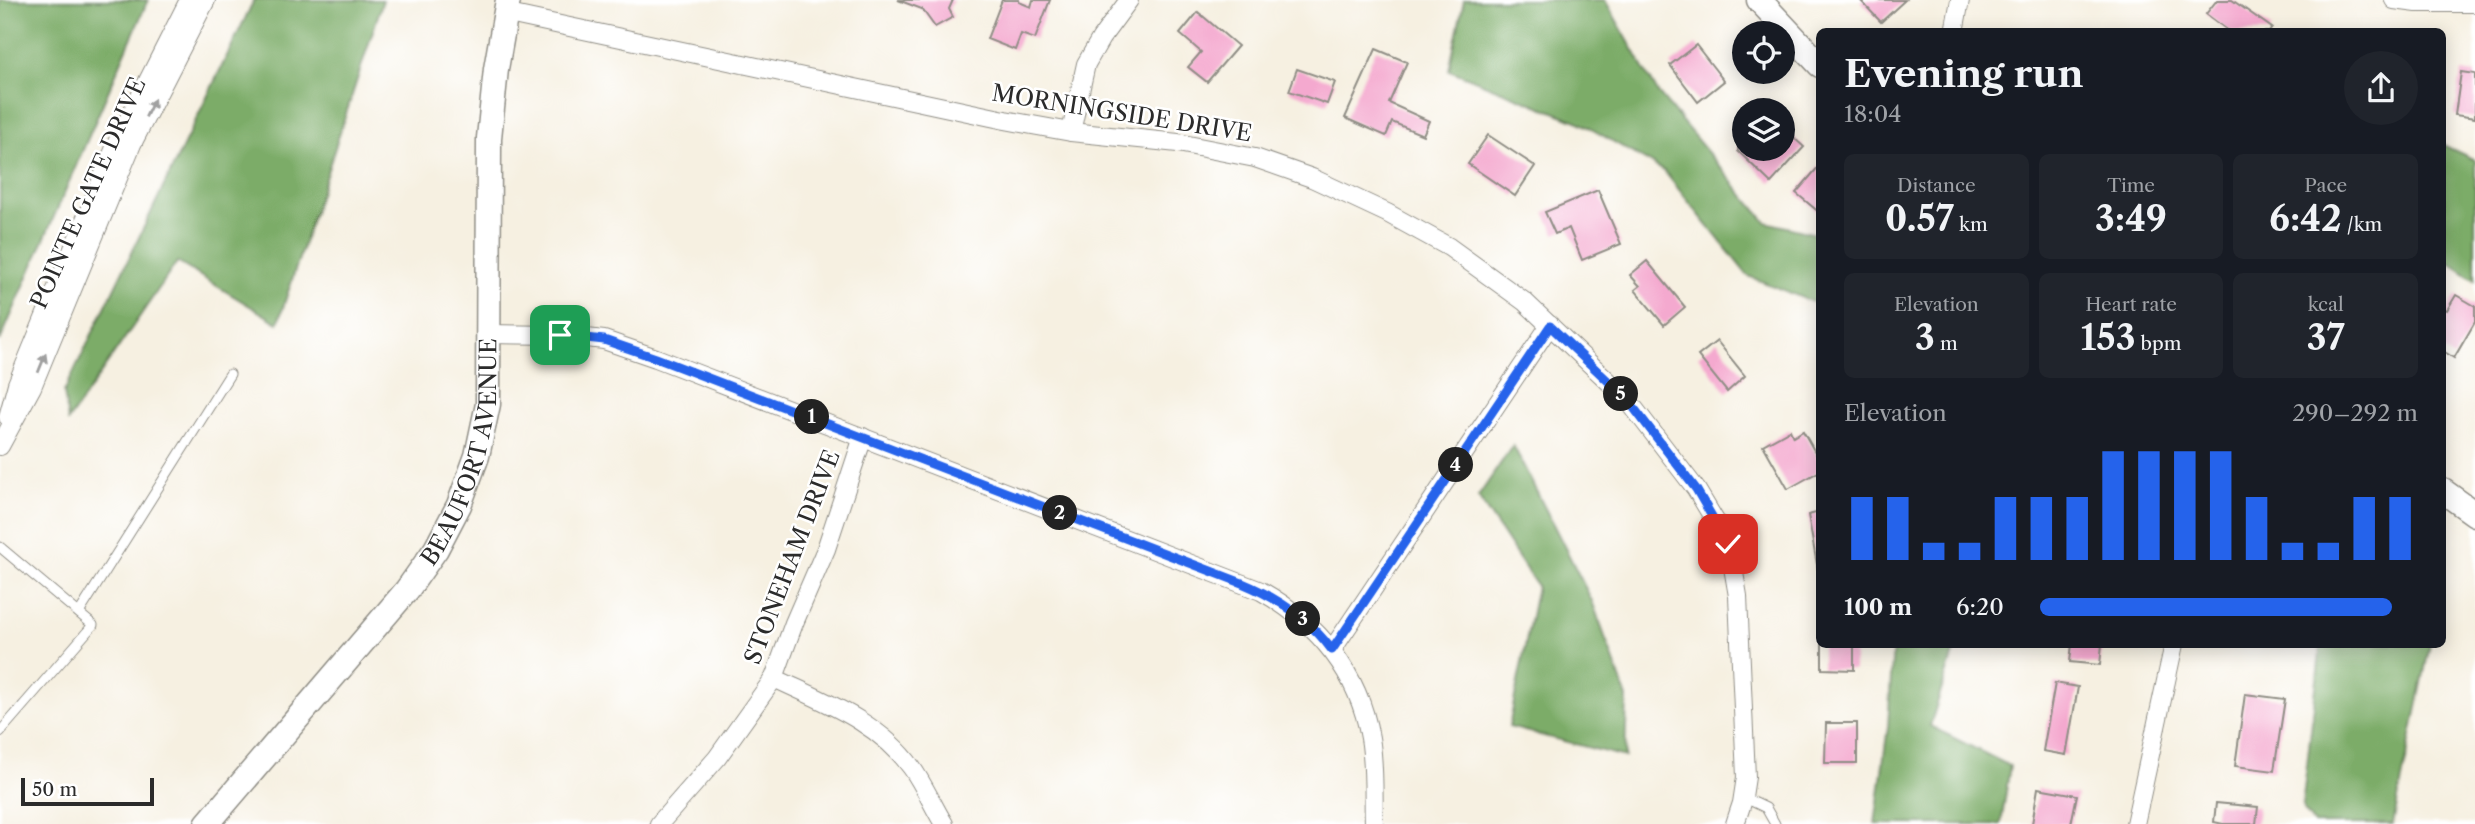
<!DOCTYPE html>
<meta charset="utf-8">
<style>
:root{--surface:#171b24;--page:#20242c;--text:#f1f3f6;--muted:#9ea1a6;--accent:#2563eb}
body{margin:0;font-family:"Libre Caslon Text",serif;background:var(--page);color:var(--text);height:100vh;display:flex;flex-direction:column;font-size:26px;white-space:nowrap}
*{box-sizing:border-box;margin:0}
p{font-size:23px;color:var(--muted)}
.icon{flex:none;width:38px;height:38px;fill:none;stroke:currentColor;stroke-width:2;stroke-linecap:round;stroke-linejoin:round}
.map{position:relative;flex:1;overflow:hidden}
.details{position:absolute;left:1816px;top:28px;width:630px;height:620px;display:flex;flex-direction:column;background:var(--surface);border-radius:10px;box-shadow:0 4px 18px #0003}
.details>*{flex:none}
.controls{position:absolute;left:1732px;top:21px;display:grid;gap:14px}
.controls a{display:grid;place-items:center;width:63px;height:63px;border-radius:50%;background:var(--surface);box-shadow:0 4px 18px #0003;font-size:35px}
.scale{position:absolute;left:21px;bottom:18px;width:133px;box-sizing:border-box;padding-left:7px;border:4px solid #2b2b2b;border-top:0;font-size:19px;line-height:24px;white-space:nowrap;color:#2b2b2b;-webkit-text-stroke:5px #fff;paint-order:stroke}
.pin{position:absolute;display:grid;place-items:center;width:60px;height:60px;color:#fff;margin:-30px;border-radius:14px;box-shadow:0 4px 10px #0006}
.km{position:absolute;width:35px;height:35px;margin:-18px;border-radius:50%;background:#222;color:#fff;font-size:19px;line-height:35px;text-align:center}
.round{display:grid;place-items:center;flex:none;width:74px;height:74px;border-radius:37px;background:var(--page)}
.head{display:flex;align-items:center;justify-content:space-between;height:119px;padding:0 28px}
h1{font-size:38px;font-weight:700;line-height:52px}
.metrics{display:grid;grid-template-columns:repeat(3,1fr);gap:10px;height:119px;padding:7px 28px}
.metrics div{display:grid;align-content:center;border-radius:10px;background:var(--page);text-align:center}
.metrics b{font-size:35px;font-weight:700}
.metrics small{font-size:19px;font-weight:400}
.metrics p{font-size:19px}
.chart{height:196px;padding:14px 28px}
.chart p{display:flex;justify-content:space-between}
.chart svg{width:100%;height:126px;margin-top:7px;stroke:var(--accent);stroke-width:6}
ul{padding:0 28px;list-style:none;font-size:23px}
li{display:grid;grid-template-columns:112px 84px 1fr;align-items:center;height:52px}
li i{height:18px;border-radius:9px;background:var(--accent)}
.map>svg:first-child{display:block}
.forest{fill:#7bac67;stroke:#536c49;stroke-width:2}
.building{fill:#f4a9cf}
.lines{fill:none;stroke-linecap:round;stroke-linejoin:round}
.lane-casing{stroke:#908e86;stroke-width:11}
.street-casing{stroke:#908e86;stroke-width:20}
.secondary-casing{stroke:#908e86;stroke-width:27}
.lane{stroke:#fff;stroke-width:9}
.street{stroke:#fff;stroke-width:18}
.secondary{stroke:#fff;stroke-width:24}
.oneway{fill:#a0a0a0}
.route-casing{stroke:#fff;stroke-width:14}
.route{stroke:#2563eb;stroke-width:9}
.labels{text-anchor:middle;stroke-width:5;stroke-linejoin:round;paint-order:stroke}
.street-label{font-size:23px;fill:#2b2b2b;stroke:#fff}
</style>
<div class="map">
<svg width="2475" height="824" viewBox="0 0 2475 824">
<rect width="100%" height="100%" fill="#fff"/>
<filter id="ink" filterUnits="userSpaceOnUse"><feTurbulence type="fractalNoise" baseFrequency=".0143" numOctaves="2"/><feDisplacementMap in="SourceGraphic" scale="14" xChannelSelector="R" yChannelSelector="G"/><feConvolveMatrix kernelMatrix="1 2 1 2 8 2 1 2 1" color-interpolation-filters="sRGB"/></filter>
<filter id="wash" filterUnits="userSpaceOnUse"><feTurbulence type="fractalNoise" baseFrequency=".00686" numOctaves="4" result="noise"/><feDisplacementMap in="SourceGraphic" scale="28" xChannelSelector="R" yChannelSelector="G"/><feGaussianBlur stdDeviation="1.57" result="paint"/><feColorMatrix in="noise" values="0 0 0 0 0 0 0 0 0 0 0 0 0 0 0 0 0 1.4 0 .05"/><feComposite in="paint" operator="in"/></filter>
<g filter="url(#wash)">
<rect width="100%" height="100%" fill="#f6f0e1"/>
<g class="forest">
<path d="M0 0H148L0 341Z"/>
<path d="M254 0H383L278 323 177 262 68 421 64 392Z"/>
<path d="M1464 0H1605L1658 93 1766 222 1820 235V305L1748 276 1664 171 1579 122 1449 70Z"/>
<path d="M2443 145 2475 160V280L2443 258Z"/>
<path d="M1513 445 1592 601 1627 698 1625 757 1509 727 1537 586 1478 497Z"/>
<path d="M1893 644H1956L1930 726 2010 766 2001 824H1875L1888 726Z"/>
<path d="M2321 644H2430L2393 824H2314L2302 807Z"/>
</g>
<g id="blocks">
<g class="building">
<path d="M898 0H953L949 9 953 17 935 27 922 9Z"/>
<path d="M1002 0H1019V2L1031 7 1033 0H1050L1035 39 1021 34 1015 50 987 39Z"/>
<path d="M1860 0H1905L1881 22Z"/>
<path d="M2217 0H2232L2272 28 2269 32H2230L2206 14Z"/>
<path d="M1198 12 1238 46 1207 82 1188 67 1201 52 1180 34Z"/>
<path d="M1696 45 1724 81 1698 102 1670 65Z"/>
<path d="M1376 49 1407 62 1389 103 1429 121 1423 135 1392 122 1386 136 1345 118Z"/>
<path d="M1297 69 1335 82 1327 104 1289 91Z"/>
<path d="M2461 72 2475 74V118L2455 115Z"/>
<path d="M1738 122H1745V149H1783V128L1804 147 1771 183 1738 151Z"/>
<path d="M1488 135 1535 166 1515 196 1468 164Z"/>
<path d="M1820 165V213L1796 193Z"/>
<path d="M1598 190 1621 244 1582 260 1569 228 1555 234 1545 212Z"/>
<path d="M1647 261 1685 307 1664 325 1635 290 1640 286 1630 275Z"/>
<path d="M2456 295 2475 306V322L2454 358 2443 351V308L2447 310Z"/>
<path d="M1717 341 1745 376 1727 392 1698 356Z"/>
<path d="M1790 430 1793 437 1803 431 1820 461V471L1788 489 1763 445Z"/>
<path d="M1820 512V576H1819L1808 515Z"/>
<path d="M1822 644H1854V670L1822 669Z"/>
<path d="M2072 644H2102L2100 665 2070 662Z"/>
<path d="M2055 683 2078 687 2066 755 2043 751Z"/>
<path d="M2245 694 2285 699 2274 771 2235 766Z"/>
<path d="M1826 723H1857V763H1825Z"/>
<path d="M2038 788 2077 795 2071 824H2032Z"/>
<path d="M2216 803 2258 807 2256 824H2223L2214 822Z"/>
</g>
</g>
</g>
<g filter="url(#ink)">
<use href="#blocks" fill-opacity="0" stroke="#908e86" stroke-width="2"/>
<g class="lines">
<g class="lane-casing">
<g id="lane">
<path d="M0 547 93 625 0 732"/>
<path d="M79 613 230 374"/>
<path d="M1743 797 1766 808 1775 824"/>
</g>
</g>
<g class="street-casing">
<g id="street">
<path d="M2394 0 2417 3H2475"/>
<path d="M504 13 1005 120 1071 132 1178 143 1255 158 1312 178 1387 213 1449 247 1525 302 1627 399 1696 489 1729 544 1738 596 1746 777 1742 803 1735 824"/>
<path d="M1954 32 1960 0"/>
<path d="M1071 132 1086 64 1101 38 1129 0"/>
<path d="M489 334 560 335 604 340 656 358 1261 591C1318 623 1359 673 1370 738 1375 766 1373 795 1374 824"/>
<path d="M8 417 17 384 119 138 189 0"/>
<path d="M0 446 32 387 132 144 206 0"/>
<path d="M1332 650 1550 325"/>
<path d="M774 678C824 702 878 721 912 768 924 785 933 806 944 824"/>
<path d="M659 824 717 758 774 678 794 623 826 549 863 437"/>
<path d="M2135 824 2174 644"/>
</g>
</g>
<g class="secondary-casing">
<g id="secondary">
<path d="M1759 0 1820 65"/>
<path d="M2443 491 2475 514"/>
<path id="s1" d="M207 824 407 590 436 549 459 505 477 456 488 404 489 138 496 69 508 0"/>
</g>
</g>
<use href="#lane" class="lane"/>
<use href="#street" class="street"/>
<use href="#secondary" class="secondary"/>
</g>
<defs><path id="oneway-solid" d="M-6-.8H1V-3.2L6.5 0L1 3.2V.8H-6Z" transform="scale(1.75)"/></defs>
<g class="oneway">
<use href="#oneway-solid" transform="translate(150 108) rotate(-64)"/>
<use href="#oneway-solid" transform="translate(42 363) rotate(-68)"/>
</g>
</g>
<g class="lines" filter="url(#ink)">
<g class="route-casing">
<path id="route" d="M560 335 604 340 656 358 1242 583C1278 598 1309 619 1332 650L1550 326 1627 399 1696 489 1728 544"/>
</g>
<use href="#route" class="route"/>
</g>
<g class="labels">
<g class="street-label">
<text transform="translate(1122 113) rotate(9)" y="8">MORNINGSIDE DRIVE</text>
<text transform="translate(88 193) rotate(-66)" y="8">POINTE GATE DRIVE</text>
<text dy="8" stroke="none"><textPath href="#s1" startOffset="460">BEAUFORT AVENUE</textPath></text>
<text transform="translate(792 557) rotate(-69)" y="8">STONEHAM DRIVE</text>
</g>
</g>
</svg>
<div class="controls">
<a><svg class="icon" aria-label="locate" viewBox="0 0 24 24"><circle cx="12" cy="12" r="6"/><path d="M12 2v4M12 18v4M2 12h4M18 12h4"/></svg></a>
<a><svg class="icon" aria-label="layers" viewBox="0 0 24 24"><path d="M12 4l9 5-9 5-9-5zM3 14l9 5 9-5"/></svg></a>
</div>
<div class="scale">50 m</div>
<div class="pin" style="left:560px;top:335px;background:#1e9e55"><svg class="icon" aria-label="arrive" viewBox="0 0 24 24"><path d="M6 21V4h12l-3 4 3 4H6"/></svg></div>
<div class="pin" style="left:1728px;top:544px;background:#d93025"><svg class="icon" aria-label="check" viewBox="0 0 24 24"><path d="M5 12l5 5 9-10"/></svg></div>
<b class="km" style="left:812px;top:417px">1</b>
<b class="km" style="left:1060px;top:513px">2</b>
<b class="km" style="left:1303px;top:619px">3</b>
<b class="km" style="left:1456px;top:465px">4</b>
<b class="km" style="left:1621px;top:394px">5</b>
<section class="details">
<div class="head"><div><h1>Evening run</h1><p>18:04</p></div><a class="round"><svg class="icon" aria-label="share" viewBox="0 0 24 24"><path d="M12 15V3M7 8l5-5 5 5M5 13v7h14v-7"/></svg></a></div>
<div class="metrics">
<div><p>Distance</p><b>0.57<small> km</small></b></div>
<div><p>Time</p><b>3:49</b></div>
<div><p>Pace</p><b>6:42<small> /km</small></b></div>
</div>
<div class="metrics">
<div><p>Elevation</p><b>3<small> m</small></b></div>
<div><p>Heart rate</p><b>153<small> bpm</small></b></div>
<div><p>kcal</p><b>37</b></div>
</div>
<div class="chart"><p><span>Elevation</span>290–292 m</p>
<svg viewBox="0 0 160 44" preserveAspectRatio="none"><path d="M5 44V22M15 44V22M25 44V38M35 44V38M45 44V22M55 44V22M65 44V22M75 44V6M85 44V6M95 44V6M105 44V6M115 44V22M125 44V38M135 44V38M145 44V22M155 44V22"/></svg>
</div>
<ul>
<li><b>100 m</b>6:20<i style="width:93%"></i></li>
</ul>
</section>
</div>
